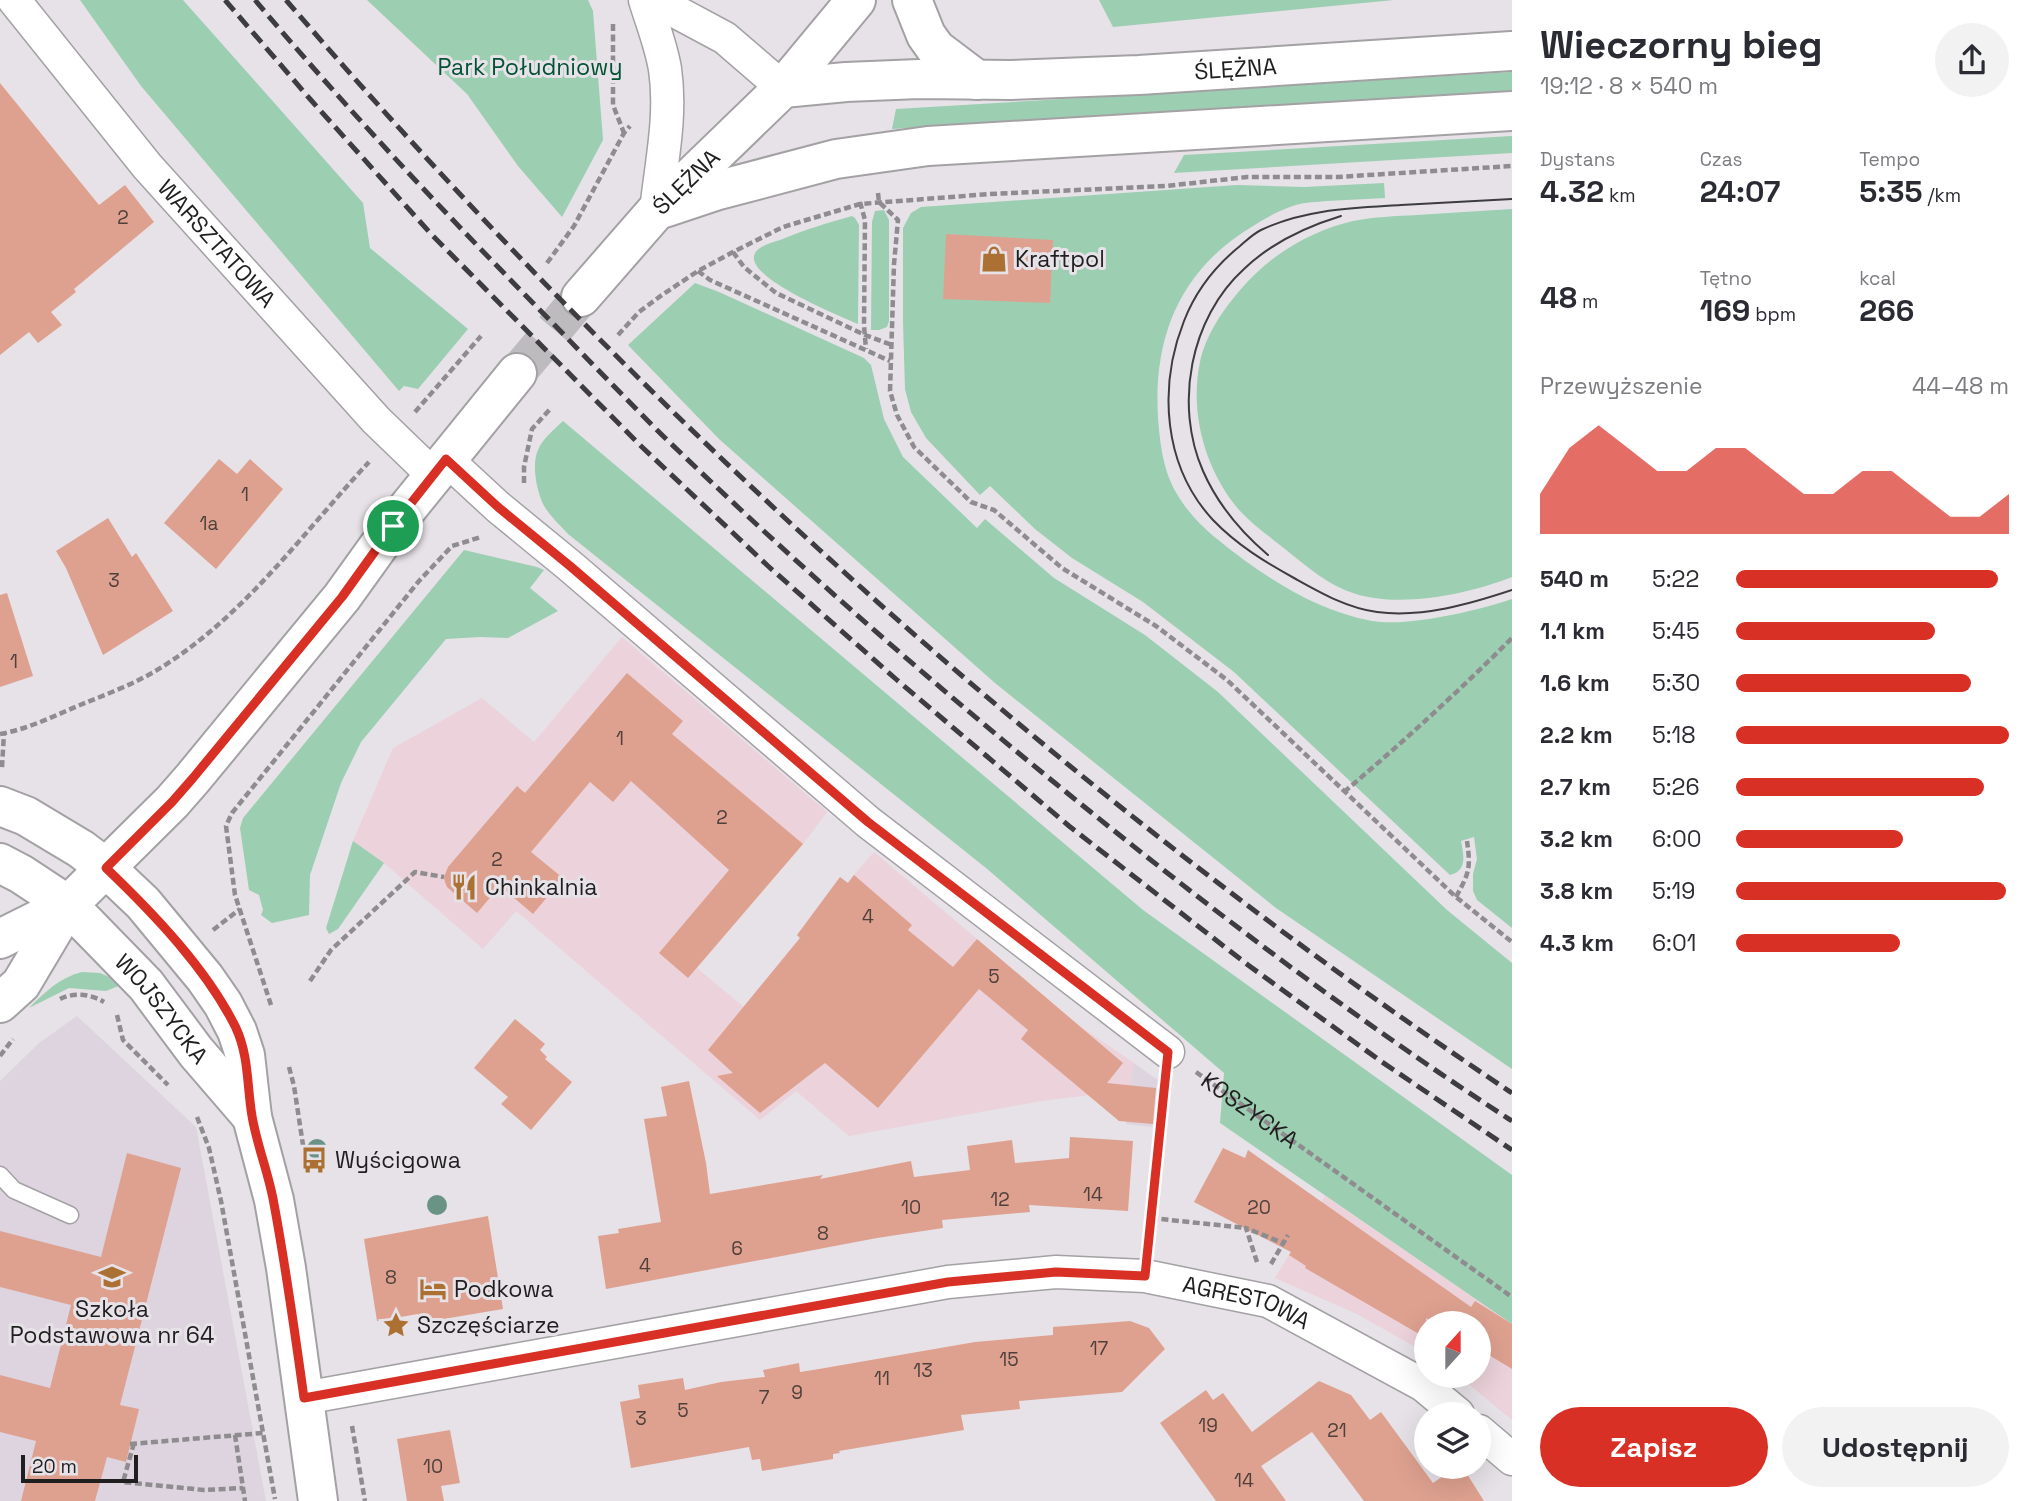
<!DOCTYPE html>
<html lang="pl">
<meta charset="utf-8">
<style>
:root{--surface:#fff;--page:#f2f2f3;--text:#2b2b33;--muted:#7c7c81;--accent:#d93025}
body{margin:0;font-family:"Space Grotesk",sans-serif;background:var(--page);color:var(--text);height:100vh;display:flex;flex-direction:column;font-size:26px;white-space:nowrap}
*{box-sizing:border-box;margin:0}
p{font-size:23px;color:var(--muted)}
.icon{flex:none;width:38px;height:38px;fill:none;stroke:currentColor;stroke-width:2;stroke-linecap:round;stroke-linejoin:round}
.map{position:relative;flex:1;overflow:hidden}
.side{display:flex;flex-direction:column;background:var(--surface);width:525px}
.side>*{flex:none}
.needle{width:46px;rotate:21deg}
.fabs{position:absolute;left:1414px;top:1311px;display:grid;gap:14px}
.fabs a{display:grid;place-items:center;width:77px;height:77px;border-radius:50%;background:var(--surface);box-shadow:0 7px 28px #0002;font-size:35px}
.scale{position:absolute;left:21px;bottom:18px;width:117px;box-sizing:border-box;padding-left:7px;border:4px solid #201f20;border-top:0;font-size:19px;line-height:24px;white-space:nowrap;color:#201f20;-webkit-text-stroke:5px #e6e2e7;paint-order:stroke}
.pin{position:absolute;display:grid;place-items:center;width:60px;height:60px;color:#fff;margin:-30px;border:4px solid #fff;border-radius:50%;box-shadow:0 2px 7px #0007}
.round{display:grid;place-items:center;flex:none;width:74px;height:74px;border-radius:37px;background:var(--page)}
.headline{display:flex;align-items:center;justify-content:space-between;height:119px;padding:0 28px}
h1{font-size:38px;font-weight:700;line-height:52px}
.metrics{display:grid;grid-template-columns:repeat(3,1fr);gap:10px;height:119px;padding:7px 28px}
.metrics div{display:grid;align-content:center}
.metrics b{font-size:30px;font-weight:700}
.metrics small{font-size:19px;font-weight:400}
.metrics p{font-size:19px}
.chart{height:196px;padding:14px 28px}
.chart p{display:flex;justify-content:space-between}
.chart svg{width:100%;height:126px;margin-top:7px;fill:var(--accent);opacity:.7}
.cta{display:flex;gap:14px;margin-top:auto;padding:14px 28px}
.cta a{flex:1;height:80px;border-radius:42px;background:var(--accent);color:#fff;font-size:28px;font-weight:700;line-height:80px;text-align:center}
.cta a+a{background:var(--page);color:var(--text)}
ul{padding:0 28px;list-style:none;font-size:23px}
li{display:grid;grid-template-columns:112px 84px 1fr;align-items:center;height:52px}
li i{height:18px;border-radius:9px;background:var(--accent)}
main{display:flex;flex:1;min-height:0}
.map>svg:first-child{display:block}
.commercial{fill:#ecd2da}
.built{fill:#ddd4df}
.green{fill:#9cceb2}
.building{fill:#dea190}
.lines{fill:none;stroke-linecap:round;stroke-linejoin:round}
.secondary-tunnel{stroke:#bebbbf;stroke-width:38;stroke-dasharray:38 19;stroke-linecap:butt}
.service-casing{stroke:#a4a1a5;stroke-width:19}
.minor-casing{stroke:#a4a1a5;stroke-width:35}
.tertiary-casing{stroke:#a4a1a5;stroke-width:42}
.secondary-casing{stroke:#a4a1a5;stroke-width:42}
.path{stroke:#8e8c8f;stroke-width:4.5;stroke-dasharray:7 3.5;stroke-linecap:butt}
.service{stroke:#fff;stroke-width:16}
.minor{stroke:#fff;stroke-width:32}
.tertiary{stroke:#fff;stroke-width:38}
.secondary{stroke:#fff;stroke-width:38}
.tram{stroke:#3d3c3e;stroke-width:2}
.rail{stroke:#3d3c3e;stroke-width:5;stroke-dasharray:14 7;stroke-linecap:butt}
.tree{fill:#699385}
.route-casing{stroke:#fff;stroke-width:14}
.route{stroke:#d93025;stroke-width:9}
.labels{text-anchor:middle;stroke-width:6;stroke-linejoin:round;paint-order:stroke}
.number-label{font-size:19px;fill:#50403c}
.park-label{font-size:23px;fill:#025234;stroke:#e6e2e7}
.street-label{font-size:23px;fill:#201f20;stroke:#e6e2e7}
.poi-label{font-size:23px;fill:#201f20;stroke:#e6e2e7;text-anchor:start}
</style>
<main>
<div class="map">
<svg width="1512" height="1501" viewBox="0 0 1512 1501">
<rect width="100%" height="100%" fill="#e6e2e7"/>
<g class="commercial">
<path d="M622 637 827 812 803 844 697 968 744 1007 801 936 874 852 1081 1027 1134 1063 1131 1090 1041 1101 849 1136 796 1091 760 1120 516 911 483 949 384 863 353 841 393 748 482 698 534 742Z"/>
<path d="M1325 1196 1512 1324V1420L1459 1376H1479V1323H1426V1353L1357 1314 1275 1278Z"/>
</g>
<g class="built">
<path d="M77 1016 196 1127 266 1501H0V1081L39 1043Z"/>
<path d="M1134 1063 1159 1081 1156 1088 1152 1127 1126 1124Z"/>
</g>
<g class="green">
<path d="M80 0H183L363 203 370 248 468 329 418 389 404 386 399 391 141 86Z"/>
<path d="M367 0H588L593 11 603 140 562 217 518 166 467 94Z"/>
<path d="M1099 0H1394L1113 27Z"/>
<path d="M1512 72V91L892 129 896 109Z"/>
<path d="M1512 136V153L1174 173 1184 155Z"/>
<path d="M1384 183 1385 198C1366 199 1346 200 1327 201 1317 202 1306 202 1296 205 1280 210 1267 217 1253 226 1181 269 1153 335 1158 418 1160 443 1163 471 1177 494 1193 522 1219 541 1244 560 1283 588 1324 612 1372 621 1409 627 1476 611 1512 599V928L1477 900 1473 891V874L1477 859 1474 837 1461 841C1464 856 1467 871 1450 875L1234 672 1143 602 1072 558 1035 529 990 486 980 495 926 438 911 412 905 389 903 322V228L911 213 921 207 1237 185 1304 187Z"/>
<path d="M1512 209V577C1469 594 1401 608 1356 594 1329 586 1306 566 1285 549 1270 537 1253 525 1240 511 1206 472 1189 414 1200 362 1206 334 1223 310 1241 289 1270 255 1310 231 1353 221 1373 217 1396 216 1417 215 1448 213 1480 211 1512 209Z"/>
<path d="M884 210 889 220V321L887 327 879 330H871L872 222 875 211Z"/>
<path d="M852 216 855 218 859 225 858 324C843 317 726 271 760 248 766 244 774 242 780 240 804 230 827 223 852 216Z"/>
<path d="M695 283 719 292 864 358 871 365 884 419 903 457 977 528 985 519 1054 578 1145 635 1218 692 1447 910 1512 963V1069L1276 908 995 683 719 439 628 345Z"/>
<path d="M563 421 1143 910 1512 1175V1324L1220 1123 1224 1073 986 868 568 534C561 526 552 518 546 509 537 496 531 464 538 450 542 439 555 429 563 421Z"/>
<path d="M464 550 537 567 544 570 530 588 558 611 508 638 480 637 446 639 361 742 341 783 310 875 309 915 272 923 261 915 263 910 259 895 249 890 240 828 243 818Z"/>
<path d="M353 841 384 863 338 929 329 934 326 928Z"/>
<path d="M82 972 100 973 121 982V985L106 991 69 988 29 1008C45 992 59 978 82 972Z"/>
</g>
<g class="building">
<path d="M0 83 99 205 125 185 154 222 74 289 76 292 51 312 62 325 38 343 29 332 0 355Z"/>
<path d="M946 234 1053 240 1050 303 943 299Z"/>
<path d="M219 459 237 474 250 459 283 489 216 569 164 523Z"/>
<path d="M108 518 132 557 136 553 173 611 103 655 66 568 56 551Z"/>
<path d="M7 593 33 676 0 687V595Z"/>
<path d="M627 673 683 721 672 734 803 844 688 978 659 953 729 870 631 781 613 802 590 782 531 852 563 878 533 914 500 886 477 913 447 887 445 882 444 877 448 867 517 786 525 793Z"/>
<path d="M854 875 912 925 908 930 953 967 977 939 1123 1063 1107 1083 1156 1088 1153 1124 1119 1121 1021 1039 1028 1030 979 989 878 1108 825 1063 760 1113 717 1076 733 1073 708 1050 800 938 797 935 840 877 848 883Z"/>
<path d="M515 1019 545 1044 540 1050 547 1057 545 1059 572 1082 531 1130 501 1104 508 1097 474 1068Z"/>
<path d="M689 1081 706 1163 710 1194 823 1175 820 1179 911 1161 914 1177 970 1170 967 1146 1012 1140 1015 1163 1069 1158 1070 1137 1133 1141 1128 1211 1029 1205 1030 1212 942 1220 943 1228 877 1238 606 1289 598 1236 619 1233 618 1229 661 1222 644 1119 667 1116 661 1087Z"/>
<path d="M1223 1148 1245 1158 1248 1150 1471 1307 1475 1301 1512 1324V1369L1479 1349V1323H1435L1426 1318V1338L1305 1268 1306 1266 1289 1255 1291 1252 1194 1202Z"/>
<path d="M127 1153 181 1168 120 1405 139 1409 126 1462 107 1457 95 1501H21L36 1441 0 1432V1375L50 1388 71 1305 0 1287V1231L101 1257Z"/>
<path d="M488 1216 503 1309 420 1323 418 1314 377 1321 364 1239Z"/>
<path d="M1130 1321 1149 1328 1165 1349 1122 1392 1019 1401 1020 1409 961 1415 964 1430 839 1451 840 1453 833 1454V1459L762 1471 760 1459 752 1460 749 1447 631 1468 620 1402 640 1398 638 1385 683 1378 685 1390 721 1382 765 1377 763 1370 799 1363 800 1372 819 1369 975 1342 1053 1335V1327Z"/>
<path d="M1319 1381 1351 1395 1370 1420 1381 1412 1433 1483 1458 1466H1462L1484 1501H1364L1312 1432 1261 1466 1286 1501H1216L1160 1423 1206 1390 1213 1400 1223 1393 1252 1432Z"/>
<path d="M450 1430 460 1483 441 1486 444 1501H407L397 1439Z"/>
</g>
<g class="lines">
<path class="secondary-tunnel" d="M517 373 581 297"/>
<g class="service-casing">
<path id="service" d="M0 1175 14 1190 70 1215"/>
</g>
<g class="minor-casing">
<g id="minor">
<path id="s2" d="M14 0 147 166 376 420 434 476"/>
<path d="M645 0C652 23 661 45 665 69 672 116 661 164 656 211"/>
<path d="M654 0 725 38 783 88"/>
<path d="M446 459 498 507 570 566 868 822 1168 1052"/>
<path id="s3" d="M304 1398 948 1282 1056 1272 1145 1276 1268 1301 1423 1385 1458 1414"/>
<path d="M1479 1431 1512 1459"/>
</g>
</g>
<g class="tertiary-casing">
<g id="tertiary">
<path d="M912 0 926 35 936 49 977 80"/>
<path d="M783 88 856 0"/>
<path d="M0 806 26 816 81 849 106 868 143 903 205 978 223 1004 237 1031 245 1055 252 1117 274 1200 286 1268 318 1501"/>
<path id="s4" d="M0 863 21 874 68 905 146 985 196 1052 252 1117"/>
</g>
</g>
<g class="secondary-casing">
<g id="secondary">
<path d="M664 208 715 191 836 159 928 146 1512 111"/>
<path id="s5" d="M581 297 656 211 783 88 846 82 919 79 1011 80 1139 75 1512 51"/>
<path d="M0 939 68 905"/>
<path d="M0 1003 21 984 68 905 172 802 193 778 342 597 393 526 517 373"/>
</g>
</g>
<g class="path">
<path d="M613 24V105L624 133"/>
<path d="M878 193 879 202 898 220 894 264 890 391 897 415 914 447 971 502 994 510 1062 568 1156 626 1227 680 1456 897 1512 942"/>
<path d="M860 202 865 220 864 326 866 349"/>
<path d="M733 252 744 267 776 293 865 335 892 345"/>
<path d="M547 263 574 226 624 133 630 126"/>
<path d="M698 271 710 280 890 361"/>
<path d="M618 335 639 312 662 295 698 271 733 252 783 227 860 204 990 194 1166 186 1247 177H1337L1512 166"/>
<path d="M415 412 481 336"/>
<path d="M524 483V467L532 429 551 408"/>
<path d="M0 734C28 729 54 716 80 705 107 694 137 683 162 667 246 614 302 534 369 462"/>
<path d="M2 767 4 733"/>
<path d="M1344 792C1402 743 1458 692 1512 638"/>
<path d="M1456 897C1469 873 1471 869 1467 841"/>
<path d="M213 930 240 909"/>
<path d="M310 981 331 950 415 872 444 877"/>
<path d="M60 999C74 992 91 994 104 1002"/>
<path d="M271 1005 235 895 226 826 232 813 419 581 452 546 481 537"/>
<path d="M117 1015 123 1040 168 1085"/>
<path d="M0 1056 13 1039"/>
<path d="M289 1067 294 1086 303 1145"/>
<path id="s1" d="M1196 1072 1512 1297"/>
<path d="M197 1117 209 1148 221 1201 275 1499"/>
<path d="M1151 1218 1246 1228"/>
<path d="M1149 1241 1165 1086"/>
<path d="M1257 1262 1246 1228 1283 1243"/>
<path d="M1271 1264 1288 1235"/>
<path d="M352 1426 365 1501"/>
<path d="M235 1435 245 1501"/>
<path d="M134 1443 123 1482 204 1490 243 1488"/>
<path d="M130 1444 263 1433"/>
</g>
<use href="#service" class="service"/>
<use href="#minor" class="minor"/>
<use href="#tertiary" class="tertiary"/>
<use href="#secondary" class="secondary"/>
<g class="tram">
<path d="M1512 199C1475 201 1438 203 1401 205 1353 208 1305 209 1261 230 1253 234 1247 240 1240 246 1214 267 1196 290 1184 321 1158 387 1163 466 1213 520 1237 545 1265 562 1294 578 1321 593 1347 608 1377 612 1422 618 1470 604 1512 590"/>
<path d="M1268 555C1241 532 1217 503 1203 471 1174 405 1190 318 1244 269 1271 243 1305 227 1341 216"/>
</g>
<g class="rail">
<path d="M225 0 310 99 432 235 642 447 768 566 897 680 1069 826 1248 965 1382 1062 1512 1150"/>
<path d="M255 0C344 106 439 207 536 306 578 349 619 392 661 434 787 556 919 672 1055 783 1202 903 1353 1018 1512 1121"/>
<path d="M286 0C643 415 1056 789 1512 1093"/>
</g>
</g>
<g class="tree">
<circle cx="317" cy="1149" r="10"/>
<circle cx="437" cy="1205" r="10"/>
</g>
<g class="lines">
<g class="route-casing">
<path id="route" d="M446 459 498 507 570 566 868 822 1168 1052 1145 1276 1056 1272 948 1282 304 1398C295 1333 286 1268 274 1204 269 1174 257 1146 252 1116 247 1087 249 1056 236 1028 207 969 153 913 106 868L172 802 193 778 342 597 393 526Z"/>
</g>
<use href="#route" class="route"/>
</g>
<defs>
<g id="shop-bare" transform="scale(2.1)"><path d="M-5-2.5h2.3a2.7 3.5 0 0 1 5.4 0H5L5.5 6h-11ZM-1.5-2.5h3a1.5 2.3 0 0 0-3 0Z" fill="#ab7032" stroke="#e6e2e7" stroke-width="2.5" paint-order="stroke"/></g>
<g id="restaurant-bare" transform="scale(2.1)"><path d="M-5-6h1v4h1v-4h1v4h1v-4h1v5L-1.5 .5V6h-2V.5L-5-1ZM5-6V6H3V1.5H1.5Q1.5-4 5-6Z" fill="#ab7032" stroke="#e6e2e7" stroke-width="2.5" paint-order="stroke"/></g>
<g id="bus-bare" transform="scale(2.1)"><path d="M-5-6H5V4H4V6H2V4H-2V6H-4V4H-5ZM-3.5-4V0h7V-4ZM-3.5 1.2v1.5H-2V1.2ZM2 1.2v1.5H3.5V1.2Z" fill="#ab7032" stroke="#e6e2e7" stroke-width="2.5" paint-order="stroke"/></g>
<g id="school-bare" transform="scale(2.1)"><path d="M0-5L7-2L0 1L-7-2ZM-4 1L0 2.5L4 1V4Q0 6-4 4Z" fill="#ab7032" stroke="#e6e2e7" stroke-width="2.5" paint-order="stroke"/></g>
<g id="hotel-bare" transform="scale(2.1)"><path d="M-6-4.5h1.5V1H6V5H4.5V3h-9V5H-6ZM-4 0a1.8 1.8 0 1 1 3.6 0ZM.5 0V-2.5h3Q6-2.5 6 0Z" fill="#ab7032" stroke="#e6e2e7" stroke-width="2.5" paint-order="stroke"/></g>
<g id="sight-bare" transform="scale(2.1)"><path d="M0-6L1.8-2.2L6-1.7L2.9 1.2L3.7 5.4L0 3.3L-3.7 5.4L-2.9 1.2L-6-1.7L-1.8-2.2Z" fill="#ab7032" stroke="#e6e2e7" stroke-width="2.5" paint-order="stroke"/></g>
</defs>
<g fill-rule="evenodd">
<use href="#shop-bare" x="994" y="259"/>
<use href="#restaurant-bare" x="464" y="887"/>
<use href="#bus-bare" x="314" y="1160"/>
<use href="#school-bare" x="112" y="1277"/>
<use href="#hotel-bare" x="433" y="1289"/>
<use href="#sight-bare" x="396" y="1325"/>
</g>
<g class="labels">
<g class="number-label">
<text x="123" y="224">2</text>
<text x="245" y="501">1</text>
<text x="209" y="530">1a</text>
<text x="114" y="587">3</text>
<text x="14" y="668">1</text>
<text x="620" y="745">1</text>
<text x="722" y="824">2</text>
<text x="497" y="866">2</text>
<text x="868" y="923">4</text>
<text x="994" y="983">5</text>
<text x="1093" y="1201">14</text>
<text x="1000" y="1206">12</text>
<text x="911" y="1214">10</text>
<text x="1259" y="1214">20</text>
<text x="823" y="1240">8</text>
<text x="737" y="1255">6</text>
<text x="645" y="1272">4</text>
<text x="391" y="1284">8</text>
<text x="1099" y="1355">17</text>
<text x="1009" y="1366">15</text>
<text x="923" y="1377">13</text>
<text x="882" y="1385">11</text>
<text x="797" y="1399">9</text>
<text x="764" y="1404">7</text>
<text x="683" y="1417">5</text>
<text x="641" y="1425">3</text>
<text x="1208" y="1432">19</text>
<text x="1337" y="1437">21</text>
<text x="433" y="1473">10</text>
<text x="1244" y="1487">14</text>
</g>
<g class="park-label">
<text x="530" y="75">Park Południowy</text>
</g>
<g class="street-label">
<text dy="8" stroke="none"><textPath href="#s5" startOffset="744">ŚLĘŻNA</textPath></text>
<text dy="8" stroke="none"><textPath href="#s5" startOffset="156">ŚLĘŻNA</textPath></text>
<text dy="8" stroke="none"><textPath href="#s2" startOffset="317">WARSZTATOWA</textPath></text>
<text dy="8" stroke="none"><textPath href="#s4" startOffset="220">WOJSZYCKA</textPath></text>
<text dy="8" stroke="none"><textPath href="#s1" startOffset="66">KOSZYCKA</textPath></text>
<text dy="8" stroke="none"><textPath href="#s3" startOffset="957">AGRESTOWA</textPath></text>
</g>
<g class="poi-label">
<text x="1015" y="267">Kraftpol</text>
<text x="485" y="895">Chinkalnia</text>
<text x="335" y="1168">Wyścigowa</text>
<text x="454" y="1297">Podkowa</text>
<text x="112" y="1317" text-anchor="middle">Szkoła<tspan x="112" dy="26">Podstawowa nr 64</tspan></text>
<text x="417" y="1333">Szczęściarze</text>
</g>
</g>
</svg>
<div class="fabs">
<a><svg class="needle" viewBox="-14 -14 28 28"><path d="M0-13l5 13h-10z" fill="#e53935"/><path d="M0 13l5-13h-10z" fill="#7c7c81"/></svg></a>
<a><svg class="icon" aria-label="layers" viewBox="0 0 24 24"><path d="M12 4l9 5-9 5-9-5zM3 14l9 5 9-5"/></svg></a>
</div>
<div class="scale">20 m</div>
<div class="pin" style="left:393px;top:526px;background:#1e9e55"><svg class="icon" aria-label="arrive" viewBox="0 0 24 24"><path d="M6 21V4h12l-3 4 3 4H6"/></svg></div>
</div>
<section class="side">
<div class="headline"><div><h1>Wieczorny bieg</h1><p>19:12 · 8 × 540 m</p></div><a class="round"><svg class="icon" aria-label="share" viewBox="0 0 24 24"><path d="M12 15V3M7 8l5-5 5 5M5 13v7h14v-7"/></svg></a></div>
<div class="metrics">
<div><p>Dystans</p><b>4.32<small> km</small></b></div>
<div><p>Czas</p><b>24:07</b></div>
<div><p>Tempo</p><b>5:35<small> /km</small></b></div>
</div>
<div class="metrics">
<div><b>48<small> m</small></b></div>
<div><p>Tętno</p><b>169<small> bpm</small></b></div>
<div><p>kcal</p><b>266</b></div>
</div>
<div class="chart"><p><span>Przewyższenie</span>44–48 m</p>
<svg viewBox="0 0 160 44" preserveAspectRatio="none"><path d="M0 44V30L10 14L20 6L30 14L40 22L50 22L60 14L70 14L80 22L90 30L100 30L110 22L120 22L130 30L140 38L150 38L160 30V44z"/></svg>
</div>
<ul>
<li><b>540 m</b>5:22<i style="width:96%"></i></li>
<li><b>1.1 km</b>5:45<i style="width:73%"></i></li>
<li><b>1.6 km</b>5:30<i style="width:86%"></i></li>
<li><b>2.2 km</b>5:18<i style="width:100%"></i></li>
<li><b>2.7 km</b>5:26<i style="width:91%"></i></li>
<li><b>3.2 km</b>6:00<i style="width:61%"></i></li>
<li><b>3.8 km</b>5:19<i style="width:99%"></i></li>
<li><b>4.3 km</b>6:01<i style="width:60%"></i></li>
</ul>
<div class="cta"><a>Zapisz</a><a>Udostępnij</a></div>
</section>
</main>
